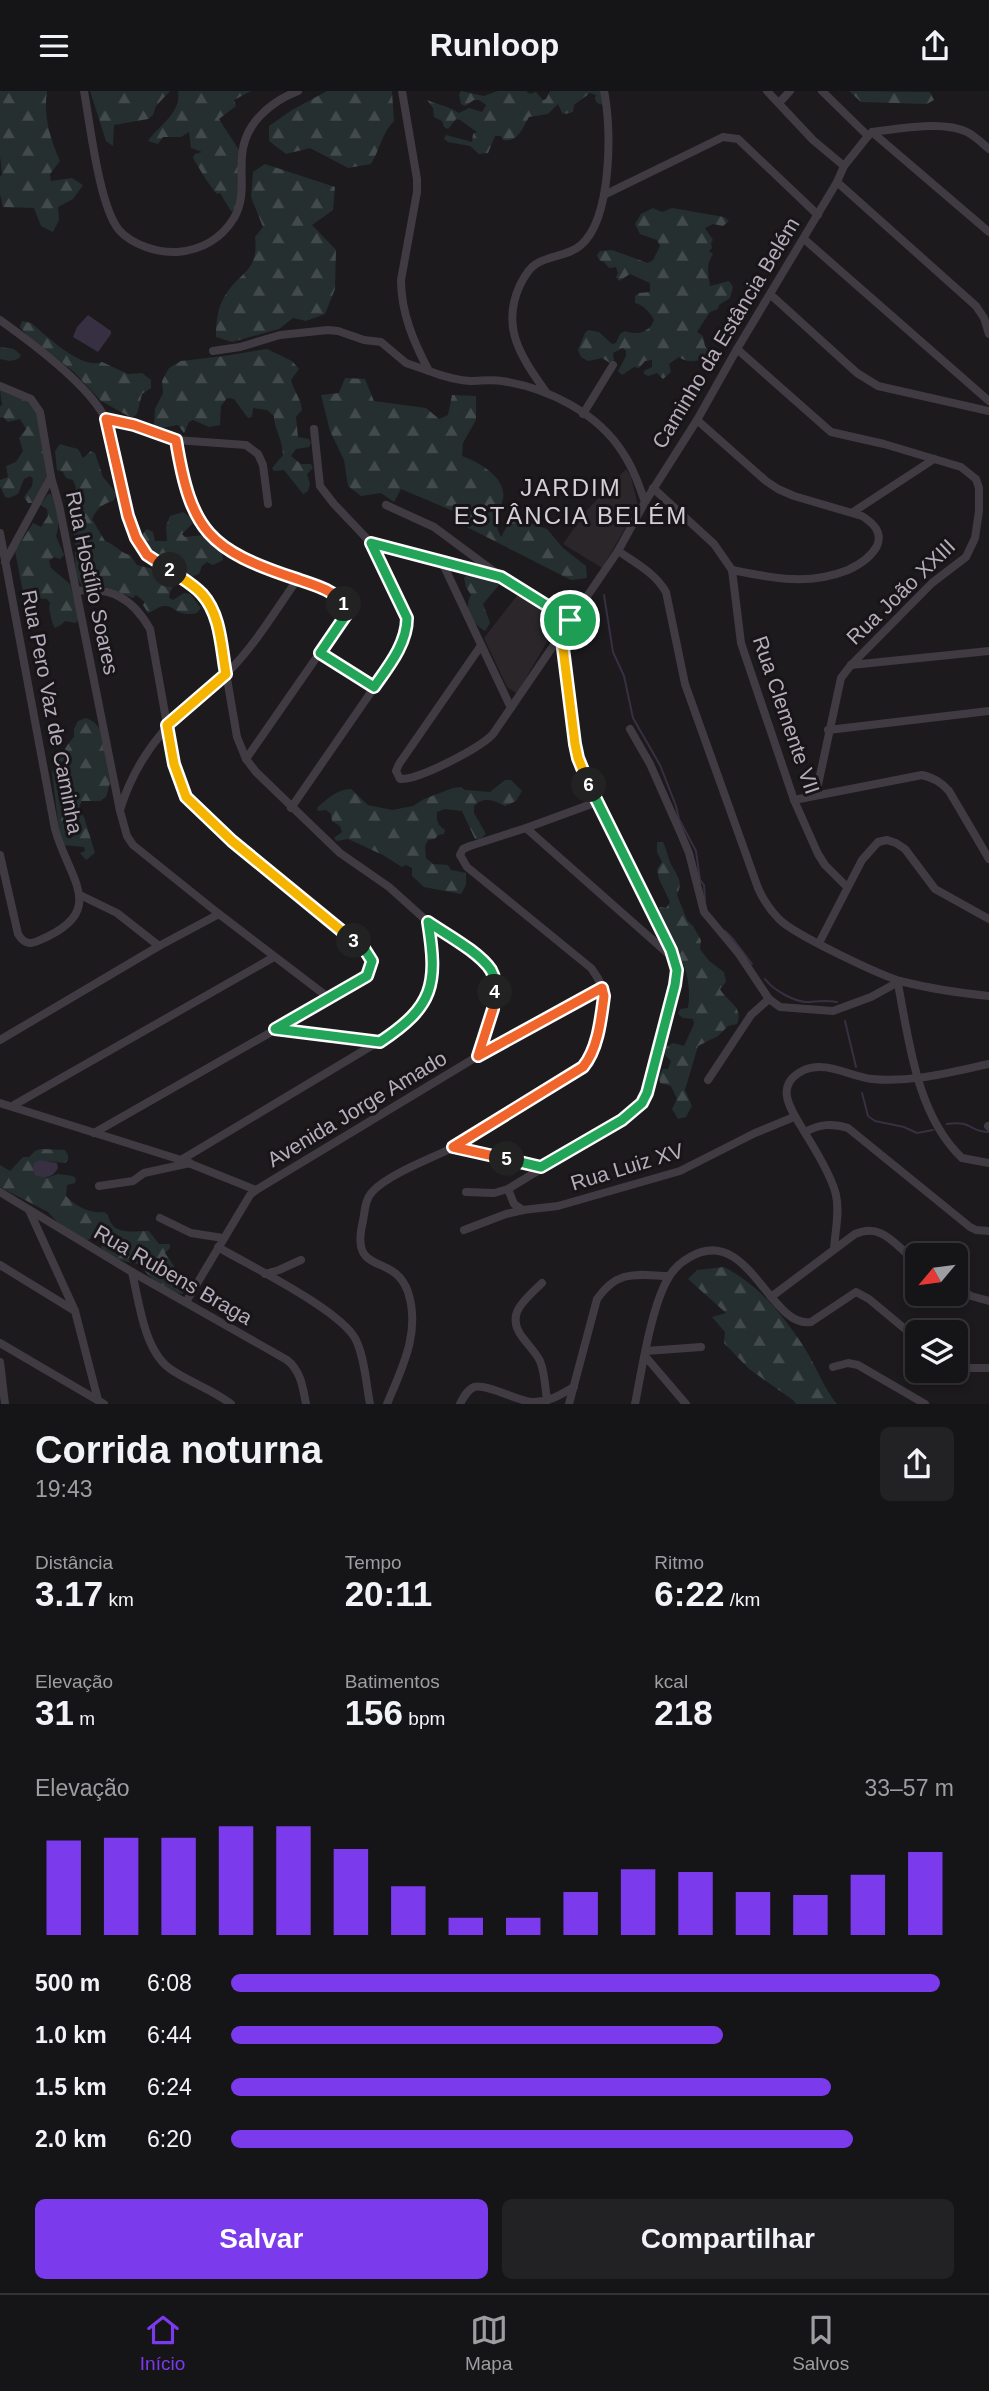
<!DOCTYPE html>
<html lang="pt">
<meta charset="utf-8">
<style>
:root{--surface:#151416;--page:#222123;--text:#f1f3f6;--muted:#9d9ea1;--line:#343335;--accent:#7c3aed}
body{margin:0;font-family:Helvetica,sans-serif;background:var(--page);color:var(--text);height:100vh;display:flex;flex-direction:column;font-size:26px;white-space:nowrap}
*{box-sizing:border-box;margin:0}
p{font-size:23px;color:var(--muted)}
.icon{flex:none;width:38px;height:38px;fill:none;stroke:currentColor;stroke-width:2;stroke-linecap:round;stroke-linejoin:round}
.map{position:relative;height:1313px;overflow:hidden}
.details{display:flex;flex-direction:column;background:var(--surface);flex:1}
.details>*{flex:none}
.needle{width:46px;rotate:241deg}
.fabs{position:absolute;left:905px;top:1152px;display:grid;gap:14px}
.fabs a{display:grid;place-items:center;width:63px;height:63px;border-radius:10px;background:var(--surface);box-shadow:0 4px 10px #0003,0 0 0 2px var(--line);font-size:35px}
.pin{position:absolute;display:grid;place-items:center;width:60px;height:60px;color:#fff;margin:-30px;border:4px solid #fff;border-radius:50%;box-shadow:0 2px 7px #0007}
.km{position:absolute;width:35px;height:35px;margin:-18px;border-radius:50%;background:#222;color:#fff;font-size:19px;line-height:35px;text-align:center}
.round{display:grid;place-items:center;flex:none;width:74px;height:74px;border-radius:10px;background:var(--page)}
.overview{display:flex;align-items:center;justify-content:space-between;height:119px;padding:0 35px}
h1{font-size:38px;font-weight:600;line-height:52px}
.figures{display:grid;grid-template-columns:repeat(3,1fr);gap:10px;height:119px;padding:7px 35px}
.figures div{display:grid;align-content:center}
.figures b{font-size:35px;font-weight:600}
.figures small{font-size:19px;font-weight:400}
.figures p{font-size:19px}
.chart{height:196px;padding:14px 35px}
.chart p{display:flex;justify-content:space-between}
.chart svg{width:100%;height:126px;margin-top:7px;stroke:var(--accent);stroke-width:6}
.button{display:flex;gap:14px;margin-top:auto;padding:14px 35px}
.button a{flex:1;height:80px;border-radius:10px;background:var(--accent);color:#fff;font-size:28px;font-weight:600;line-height:80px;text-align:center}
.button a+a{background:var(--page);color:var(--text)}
ul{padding:0 35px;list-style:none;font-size:23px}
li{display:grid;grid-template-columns:112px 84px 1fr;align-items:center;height:52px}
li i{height:18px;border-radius:9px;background:var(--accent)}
header{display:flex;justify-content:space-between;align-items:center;height:91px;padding:0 35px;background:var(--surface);font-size:32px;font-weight:600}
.tabs{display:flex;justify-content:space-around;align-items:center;height:98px;border-top:2px solid var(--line);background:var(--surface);font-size:19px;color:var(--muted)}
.tabs a{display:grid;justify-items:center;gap:4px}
.tabs .active{color:var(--accent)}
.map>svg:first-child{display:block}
.built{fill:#2a262a}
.forest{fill:url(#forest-firs)}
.water{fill:#372f42}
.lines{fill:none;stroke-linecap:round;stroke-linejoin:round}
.stream{stroke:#372f42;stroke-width:2}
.minor{stroke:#403b42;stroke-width:8}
.split-1-casing{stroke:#fff;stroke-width:14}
.split-2-casing{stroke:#fff;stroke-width:14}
.split-3-casing{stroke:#fff;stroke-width:14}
.split-4-casing{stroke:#fff;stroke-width:14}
.split-5-casing{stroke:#fff;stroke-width:14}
.split-6-casing{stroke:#fff;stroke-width:14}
.split-7-casing{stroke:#fff;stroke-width:14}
.split-1{stroke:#22a559;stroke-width:9}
.split-2{stroke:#f0652b;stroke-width:9}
.split-3{stroke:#f5b400;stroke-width:9}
.split-4{stroke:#22a559;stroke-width:9}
.split-5{stroke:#f0652b;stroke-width:9}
.split-6{stroke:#22a559;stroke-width:9}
.split-7{stroke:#f5b400;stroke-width:9}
.labels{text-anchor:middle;stroke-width:6;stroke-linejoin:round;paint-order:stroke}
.street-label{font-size:21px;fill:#b7acbc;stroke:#181518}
.quarter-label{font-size:24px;letter-spacing:2px;fill:#d5cdd8;stroke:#181518}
</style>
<header><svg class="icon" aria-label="menu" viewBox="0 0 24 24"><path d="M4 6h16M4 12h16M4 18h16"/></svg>Runloop<svg class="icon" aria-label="share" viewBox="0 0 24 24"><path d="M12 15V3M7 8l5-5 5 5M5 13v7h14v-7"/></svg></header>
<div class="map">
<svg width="989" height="1313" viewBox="0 0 989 1313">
<defs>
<pattern id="forest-firs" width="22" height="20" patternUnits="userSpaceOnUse" patternTransform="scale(1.75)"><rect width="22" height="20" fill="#252f30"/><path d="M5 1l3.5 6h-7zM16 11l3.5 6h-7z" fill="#424a4c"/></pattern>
</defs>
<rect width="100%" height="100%" fill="#1c1a1d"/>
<g class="built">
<path d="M626 378 631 386 638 415 602 477 563 453 587 419Z"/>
<path d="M519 502 557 530 556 535 519 599 516 602 507 596 484 547Z"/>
</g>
<g class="forest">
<path d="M0 0H47C43 24 50 48 60 70L50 83 51 90 72 87 83 94 73 108 58 116 59 129 53 141 41 135 34 117 3 116 0 103V86L2 83 0 65Z"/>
<path d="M90 0H170L156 15 153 24 148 28 114 34 113 55 106 50Z"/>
<path d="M178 0H251L234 9 236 15 219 28 239 59V110L235 119 231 120 220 102 217 103C210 96 199 77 193 67L195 63 202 61 191 57 189 41 181 46H163L158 53 148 50C159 34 182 22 178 0Z"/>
<path d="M327 0H392L394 30C382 42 380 58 371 73L348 77 310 57 286 63 269 50V35L292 19Z"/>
<path d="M461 0 484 5 498 0H526L530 3 536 1 543 9 546 8 550 0H602L603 14 597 12 595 8 596 4 590 2 574 14 573 21 565 23 562 22 558 13 548 23 529 26C523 36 518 52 503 49L501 45H495L488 62 479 63 470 55 448 51 444 48 446 44 472 51 473 43 477 41 460 29 456 28 448 38 444 36 442 30 434 26 433 17 427 9C438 14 449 15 459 22L469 17 482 21 486 14 479 9H474L465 15 461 13 459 3Z"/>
<path d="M849 0 930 1 934 9 927 13 861 11Z"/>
<path d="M265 73 335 96 333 119 312 134 336 159 335 198 325 223 306 230 293 227 279 238 232 251 216 246C216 232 217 216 226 203 241 180 259 180 255 146L263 136 251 106 253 81Z"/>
<path d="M653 117 662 121 672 117 724 126 729 130 723 135 713 133 705 137 713 149 711 152 712 157 709 160 713 163C706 174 708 181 710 195L729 190 733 196 730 207 719 214 718 218 710 221 697 241 703 245 705 255 711 263C703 269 690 274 679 266L669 273 671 281 663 288 657 282 648 285 644 283V280L652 276V269L645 270 639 277 634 276 622 284 618 280 626 265V260L623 257 613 262 614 269 610 272 602 267 588 270 581 266 578 259 585 242 588 239 599 241 612 253 616 252 620 243 625 240C637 245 650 241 654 229 652 223 642 213 635 212V205L639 202 650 201V192L630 183 619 190 616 186 618 182 616 176 609 177 604 171 599 169 597 164 600 160 612 159 648 172 653 169 660 155 657 149 640 143 635 133 641 123Z"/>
<path d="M22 230 31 232C47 245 81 279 102 271L128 283 142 282 151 289V297L142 303 137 323 132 327 101 310 74 281 27 244 20 236Z"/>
<path d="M0 256 14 258 21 264 18 268 10 270 0 268Z"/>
<path d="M267 258 292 270 299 278 291 289C294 301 301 307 302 319L296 326 298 346 309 348 311 352 309 356 296 358 291 365 301 373H311L313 377 307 383 310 393 308 400 303 403 284 379 274 380 272 377 283 364C283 350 273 334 274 325L267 319 253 317 252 326 248 327 234 308 227 307 221 315 220 334 209 336 193 329 189 331 184 342 178 334 161 337 154 334 155 318 163 302 162 290 169 277 181 270 224 265Z"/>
<path d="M345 287 365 288 374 310 426 317 439 328 448 324 452 304 476 305V329L463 352 462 365C479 371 507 387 503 408 501 416 497 423 494 430L501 446 512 426 547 438 563 457 586 475 587 487 571 489 465 435 453 420 401 398 394 411 381 402 361 405 348 395 344 369 330 340 321 304 339 302Z"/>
<path d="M0 299 28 311 37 321 47 384 34 412H28L24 406 32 395 33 388 30 385 24 388 18 403 9 407 5 406 0 395V389L8 386 6 375 16 371 23 360 19 347 26 338 20 328 8 331 3 326 0 327V335V315L2 314Z"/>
<path d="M60 353 78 358 83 367 91 360 95 362 103 386 117 403 113 410C102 413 97 418 92 428L105 450C115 453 120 462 130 464L137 474 153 478 156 482 162 481 172 487 174 494 170 501 169 507 173 509 184 502 190 503 201 517 197 522C175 526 177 515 164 515 159 515 154 520 148 522L143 514 145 511 136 504 133 507 101 494 82 495C73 482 76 466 75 451 73 432 64 415 76 397L73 389 66 387 63 381 57 379 55 360Z"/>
<path d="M48 403H51C57 416 61 431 56 445L64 464 60 468 54 466 49 470 51 477 70 493 79 528 76 532 65 530 61 534 55 537C51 531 51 524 49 517L50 512 47 508C37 507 29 509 23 501L15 460 33 432 41 436 48 425 47 418 40 414Z"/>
<path d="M183 421 191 427 193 432 182 443 185 446 203 444 222 463 223 469 213 474 207 471 202 475 199 483 191 486 147 458 141 445 147 438 153 441 155 450H167L166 435 170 425Z"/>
<path d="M469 482 495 488 499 494 483 513 490 532 485 540C472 532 463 518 471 504L466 496 464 487Z"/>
<path d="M86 627 94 631 100 638 110 692 106 706 100 710H81L79 718 84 726 95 762 86 769 80 762 85 760 84 756 63 754 59 740 52 681C57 672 68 651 74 646V638L78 630Z"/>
<path d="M505 689H511L522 700 516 710 505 715C495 709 483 705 474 715V722L486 743 480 748H475L462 720 445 718 437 721C436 730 438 734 445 739L444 743 438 744 435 748 428 749 425 755 426 767 433 773 448 774 451 779 466 782V794L461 803 424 796 412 785V777L406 774 402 776 383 764 348 748 337 750 334 747 342 741 340 735 332 730 331 723 326 719 318 720 317 717C327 708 337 698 351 698L368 714 392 719 413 715 424 708 453 697 461 696 465 699 490 701Z"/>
<path d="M657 751H663C667 759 668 768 672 775 678 786 683 791 677 804L687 829 693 835 701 849 700 858 709 870 724 881 726 891 720 898C727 911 744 915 737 933L728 935 718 945 698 955 685 999 692 1015 686 1026 678 1028 672 1018 677 1008 671 995 660 992 659 985 663 978H668L671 970 665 964 666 956 673 952 684 955 694 933 693 928 683 927 678 923 680 918 688 917C694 877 674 857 657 823L660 816 666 817 670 811 659 788 657 778 662 771 657 761Z"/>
<path d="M41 1058 65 1059 68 1064V1069L65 1072 46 1070V1087L58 1083 73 1085 76 1088 75 1092 67 1094 66 1105C75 1115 90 1123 104 1121L108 1124C112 1145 133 1140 149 1140L159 1153H170V1157L165 1162 180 1184 186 1188 187 1198 182 1203C165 1200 149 1188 141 1174 125 1170 113 1169 101 1157L105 1139 99 1137 90 1148 84 1150 59 1133 48 1121 0 1096V1074L10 1080 23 1066H29L35 1060Z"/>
<path d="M724 1176C759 1194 783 1224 804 1256 816 1275 823 1296 837 1313H796L793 1309 749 1278 724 1252 725 1241 712 1226 726 1222 688 1188 697 1179Z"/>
</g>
<g class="water">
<path d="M88 224 111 240V243L98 261 73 246 77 236Z"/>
<path d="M40 1069 57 1072 58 1077C52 1087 47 1087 36 1085L33 1080 34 1072Z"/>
</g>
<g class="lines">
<g class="stream">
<path d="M604 504 613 561 624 585 633 627 660 674 676 715 679 728 696 760 700 789 704 794 705 810"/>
<path d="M725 840 733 848 752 873"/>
<path d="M765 888C773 899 796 912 809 911 819 910 826 909 837 911"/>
<path d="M845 930 856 976"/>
<path d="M862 1002 868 1025 875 1030 904 1036 917 1042 933 1039"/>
<path d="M947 1033C972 1029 970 1041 989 1041"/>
</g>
<g class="minor">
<path d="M84 0C90 32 99 115 119 139 132 154 158 162 177 161 202 159 221 148 234 127 246 106 240 87 242 65 244 33 270 11 298 0"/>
<path d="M402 0 417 88V101L401 189C401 222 414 252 429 280 442 285 456 289 470 290 481 290 492 288 502 290 548 297 598 322 623 362 633 377 639 394 645 411"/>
<path d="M767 0 813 49 844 75"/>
<path d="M822 0 868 45"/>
<path d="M779 12 790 0"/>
<path d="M872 41 989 141"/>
<path d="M837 91 976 215 984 227 989 243"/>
<path d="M604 104 723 46 738 48 818 124"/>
<path d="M804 148 989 310"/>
<path d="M771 204 857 282 878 295 989 320"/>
<path d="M0 229C31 251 88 293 105 327 109 334 110 344 112 353 121 389 123 435 147 464L190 493 201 503 210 515 217 529 237 646 246 668 256 681 340 762 389 796 428 831 480 867 491 879 495 889 493 918 478 965"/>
<path d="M737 258 831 341 884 353 961 376 976 388 979 397V420L975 447 966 466 932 492 851 574 841 587 816 703"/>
<path d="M213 260 240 256 280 244 328 239 338 240 364 249 381 251 406 272 429 280"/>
<path d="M0 295 31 308 40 321 51 386 59 414 120 720 127 745 133 754 219 823 329 907"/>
<path d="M546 301C522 267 500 237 520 194 524 186 529 177 536 173 550 164 569 165 581 154 612 127 612 37 604 0"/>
<path d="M583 323 613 274"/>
<path d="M106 329 134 334 176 349 246 354 258 363 263 374 268 413"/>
<path d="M697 329 766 390 778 398 794 405 862 425C873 432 883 441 877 455 871 466 859 474 848 479 808 495 772 487 732 479"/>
<path d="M176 349C180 371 182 393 190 413 213 470 280 482 332 501L339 507 346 519V524L246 668"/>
<path d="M653 397 714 453 732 479 741 552 794 709 818 763 825 774 847 796"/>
<path d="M386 414 434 436 496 482"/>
<path d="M853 421 934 368"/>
<path d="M0 442 55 738C69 789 109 820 40 849 30 854 24 853 18 843L0 764"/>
<path d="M371 452 501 486 570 529"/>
<path d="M618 460C636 472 655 482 666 501L685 593 758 797C763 808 770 819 779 828 793 843 883 886 904 891 932 898 960 902 989 905"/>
<path d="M441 469 511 617"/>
<path d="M5 471 51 386"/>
<path d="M77 500C111 495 133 508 150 538L174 673 186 706 232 750 365 859C375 872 372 881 359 891L94 1042"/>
<path d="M480 556 399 673 396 680 400 688C419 689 480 657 493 643L618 460 645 411 697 329 737 258 837 91 844 75 868 45 872 41C898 38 943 29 967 41 975 45 982 52 989 58"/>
<path d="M320 562 374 596"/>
<path d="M851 574 989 560"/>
<path d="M630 638 650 673 681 743 689 762 704 821 739 863 769 908 780 916 833 920 871 906 900 890"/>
<path d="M828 639 989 620"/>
<path d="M794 709 922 684C934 687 941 691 949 700L989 768"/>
<path d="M291 717 389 575 407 540V527L371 452 334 413 320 395 314 338"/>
<path d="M120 719C133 676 156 643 190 614 202 603 215 594 226 583 254 556 275 520 297 489"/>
<path d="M526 737 673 867"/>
<path d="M80 804 117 822 159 855"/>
<path d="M819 852 862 769 878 751 887 749 896 752 905 758 935 798 989 828"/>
<path d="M898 893C909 950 917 1025 962 1067L989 1072"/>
<path d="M275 938 380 951"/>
<path d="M0 949 159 855 219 823"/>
<path d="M708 989 751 924 769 908"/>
<path d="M0 1012 181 1069 256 1099"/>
<path d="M14 1014 274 866"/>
<path d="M988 1035 989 1036"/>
<path d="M805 1041C820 1033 832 1032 848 1037L970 1136 976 1139 989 1140"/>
<path d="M454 1056 542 1077"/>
<path d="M181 1069 403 936C438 899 435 880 428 831"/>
<path d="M99 1095 133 1090 144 1082 190 1072"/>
<path d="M508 1098 514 1113 523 1119"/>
<path d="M0 1101 132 1181 287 1269C301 1280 303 1297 306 1313"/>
<path d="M466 1101 494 1102 508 1098 634 1021 647 1002 675 894 677 879 671 859 597 711 578 667 561 541"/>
<path d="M29 1119 75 1220 98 1309"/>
<path d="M160 1127 191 1142 223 1147"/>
<path d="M464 1139 506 1123 523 1119 558 1115 680 1080 755 1042 794 1026"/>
<path d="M218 1156C250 1175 341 1219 356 1249 365 1268 366 1293 370 1313"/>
<path d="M834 1158C835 1141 840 1121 836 1104 832 1086 815 1058 805 1042 793 1021 771 995 804 979 825 969 851 986 872 988 912 992 951 981 989 973"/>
<path d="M0 1174 75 1220"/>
<path d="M132 1181C139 1211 144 1258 169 1277 188 1291 212 1298 231 1313"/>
<path d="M265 1183 279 1179 301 1169"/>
<path d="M542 1192C525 1209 504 1223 523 1247 529 1255 536 1262 540 1270 545 1282 545 1296 547 1309"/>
<path d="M956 1195 971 1205 989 1210"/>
<path d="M771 1206 855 1143C883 1131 895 1155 917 1171"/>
<path d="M186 1211 250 1104 256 1099 478 965 602 897"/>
<path d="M0 1252 104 1313"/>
<path d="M646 1260 701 1256"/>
<path d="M645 1265 686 1313"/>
<path d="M0 1271 5 1313"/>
<path d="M956 1274 966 1277H989"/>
<path d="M833 1276 848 1272 858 1274 925 1313"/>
<path d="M387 1313C402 1277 421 1241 408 1201 394 1160 349 1187 363 1130 365 1119 365 1108 373 1100 389 1083 430 1068 452 1057 475 1044 497 1029 520 1016 541 1003 563 991 583 976 595 962 606 920 603 902 602 892 596 884 591 877L467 776 460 764 463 758 470 755 526 737 597 711"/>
<path d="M460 1313C463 1307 467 1299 474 1296 486 1292 517 1310 532 1311 548 1312 561 1303 574 1296"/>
<path d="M569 1313 597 1208C618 1178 636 1184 669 1185"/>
<path d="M635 1313C642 1278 650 1224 665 1193 670 1182 679 1172 690 1166 748 1132 770 1238 811 1231L856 1201 869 1208 917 1248"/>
</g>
</g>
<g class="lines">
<g class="split-1-casing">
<path id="split-1" d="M344 513 346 524 320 562 374 596C388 576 407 553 407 527L371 452 501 486 570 529"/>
</g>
<g class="split-2-casing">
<path id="split-2" d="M170 479 147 464 136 447 128 425 106 328 134 334 176 349C191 441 209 459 297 488 314 494 332 498 344 513"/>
</g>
<g class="split-3-casing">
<path id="split-3" d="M170 479C181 487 193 493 202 503 221 524 221 556 226 583L167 634 174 673 186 706 232 750 354 850"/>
</g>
<g class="split-4-casing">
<path id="split-4" d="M354 850 365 859 372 870 367 885 275 938 380 951C434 915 438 894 428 831 447 844 479 861 491 879 495 886 495 893 495 901"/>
</g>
<g class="split-5-casing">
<path id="split-5" d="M495 901 493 918 478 965 602 897 604 905C601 928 598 958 583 976L453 1056 507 1068"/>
</g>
<g class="split-6-casing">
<path id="split-6" d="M507 1068 541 1076 622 1029 642 1012 647 1002 675 894 677 879 671 859 589 694"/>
</g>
<g class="split-7-casing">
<path id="split-7" d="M570 529 561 541 575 653 578 667 589 694"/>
</g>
<use href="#split-1" class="split-1"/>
<use href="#split-2" class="split-2"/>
<use href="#split-3" class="split-3"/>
<use href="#split-4" class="split-4"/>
<use href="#split-5" class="split-5"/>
<use href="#split-6" class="split-6"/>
<use href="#split-7" class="split-7"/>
</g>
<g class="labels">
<g class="street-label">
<text transform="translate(726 242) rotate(-59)" y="7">Caminho da Estância Belém</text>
<text transform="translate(92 492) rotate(78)" y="7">Rua Hostílio Soares</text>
<text transform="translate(901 501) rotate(-44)" y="7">Rua João XXIII</text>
<text transform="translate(52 621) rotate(79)" y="7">Rua Pero Vaz de Caminha</text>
<text transform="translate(786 624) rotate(71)" y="7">Rua Clemente VII</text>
<text transform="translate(357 1018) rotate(-31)" y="7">Avenida Jorge Amado</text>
<text transform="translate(627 1076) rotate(-17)" y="7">Rua Luiz XV</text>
<text transform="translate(173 1184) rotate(30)" y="7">Rua Rubens Braga</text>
</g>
<g class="quarter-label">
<text x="571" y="405">JARDIM<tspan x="571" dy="28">ESTÂNCIA BELÉM</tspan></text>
</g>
</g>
</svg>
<div class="fabs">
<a><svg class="needle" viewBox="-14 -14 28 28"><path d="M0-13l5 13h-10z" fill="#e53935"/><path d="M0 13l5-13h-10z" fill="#9d9ea1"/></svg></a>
<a><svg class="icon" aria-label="layers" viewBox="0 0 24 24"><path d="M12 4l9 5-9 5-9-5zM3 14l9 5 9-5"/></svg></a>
</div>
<div class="pin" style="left:570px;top:529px;background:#1e9e55"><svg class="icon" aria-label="arrive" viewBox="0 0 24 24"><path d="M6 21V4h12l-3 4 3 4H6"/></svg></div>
<b class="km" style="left:344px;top:513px">1</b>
<b class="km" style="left:170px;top:479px">2</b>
<b class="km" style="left:354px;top:850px">3</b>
<b class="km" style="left:495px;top:901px">4</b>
<b class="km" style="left:507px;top:1068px">5</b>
<b class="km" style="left:589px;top:694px">6</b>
</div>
<section class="details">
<div class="overview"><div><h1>Corrida noturna</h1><p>19:43</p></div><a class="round"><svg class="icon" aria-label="share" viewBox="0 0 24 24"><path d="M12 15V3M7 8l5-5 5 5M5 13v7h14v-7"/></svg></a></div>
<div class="figures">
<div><p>Distância</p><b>3.17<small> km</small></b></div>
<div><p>Tempo</p><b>20:11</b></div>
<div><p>Ritmo</p><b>6:22<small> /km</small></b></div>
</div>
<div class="figures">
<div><p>Elevação</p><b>31<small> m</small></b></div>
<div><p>Batimentos</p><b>156<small> bpm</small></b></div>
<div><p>kcal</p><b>218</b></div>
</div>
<div class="chart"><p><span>Elevação</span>33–57 m</p>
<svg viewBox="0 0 160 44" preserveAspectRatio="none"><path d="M5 44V11M15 44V10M25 44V10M35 44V6M45 44V6M55 44V14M65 44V27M75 44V38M85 44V38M95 44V29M105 44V21M115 44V22M125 44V29M135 44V30M145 44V23M155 44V15"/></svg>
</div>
<ul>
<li><b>500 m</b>6:08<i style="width:98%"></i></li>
<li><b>1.0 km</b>6:44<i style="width:68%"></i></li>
<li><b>1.5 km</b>6:24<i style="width:83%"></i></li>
<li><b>2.0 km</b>6:20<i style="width:86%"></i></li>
</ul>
<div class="button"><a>Salvar</a><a>Compartilhar</a></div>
</section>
<nav class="tabs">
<a class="active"><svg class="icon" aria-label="home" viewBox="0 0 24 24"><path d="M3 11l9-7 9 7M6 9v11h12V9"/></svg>Início</a>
<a><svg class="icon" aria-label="map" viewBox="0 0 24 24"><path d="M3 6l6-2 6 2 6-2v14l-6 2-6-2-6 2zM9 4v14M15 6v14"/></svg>Mapa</a>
<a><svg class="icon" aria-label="saved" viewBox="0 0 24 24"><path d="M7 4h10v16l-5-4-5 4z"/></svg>Salvos</a>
</nav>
